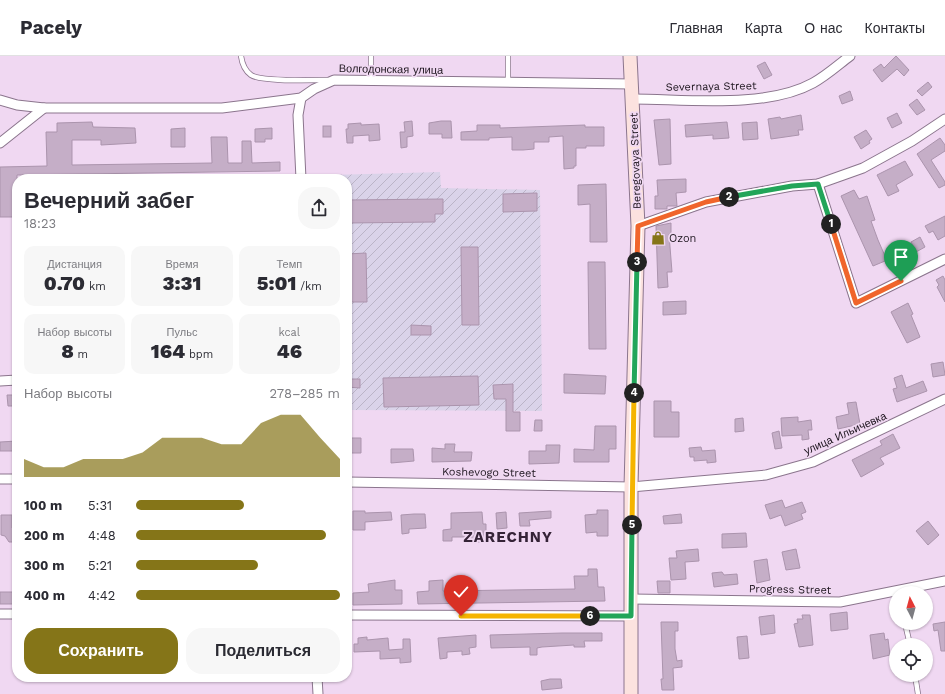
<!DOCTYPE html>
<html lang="ru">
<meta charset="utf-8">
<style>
:root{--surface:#fff;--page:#f7f7f7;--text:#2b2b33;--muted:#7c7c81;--line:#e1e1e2;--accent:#857518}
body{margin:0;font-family:"Work Sans",sans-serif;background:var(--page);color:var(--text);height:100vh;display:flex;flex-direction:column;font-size:15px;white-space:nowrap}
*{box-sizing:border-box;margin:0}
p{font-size:13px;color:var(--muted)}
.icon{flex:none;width:22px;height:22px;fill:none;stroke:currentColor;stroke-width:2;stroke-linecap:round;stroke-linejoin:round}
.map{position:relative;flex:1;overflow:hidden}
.details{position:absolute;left:12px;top:118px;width:340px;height:508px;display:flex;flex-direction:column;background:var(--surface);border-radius:16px;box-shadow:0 1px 3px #0004}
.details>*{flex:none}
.needle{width:26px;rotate:354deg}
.fabs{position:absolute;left:889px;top:530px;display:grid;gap:8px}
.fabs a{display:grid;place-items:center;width:44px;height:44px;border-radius:50%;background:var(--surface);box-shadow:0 1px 3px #0004;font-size:20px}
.pin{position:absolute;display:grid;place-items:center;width:34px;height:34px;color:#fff;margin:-41px -17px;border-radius:50% 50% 50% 0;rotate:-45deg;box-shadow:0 0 4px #0007}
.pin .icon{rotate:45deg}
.km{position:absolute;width:20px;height:20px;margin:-10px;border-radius:50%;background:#222;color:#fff;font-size:11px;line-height:20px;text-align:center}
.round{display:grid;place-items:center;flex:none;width:42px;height:42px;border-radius:16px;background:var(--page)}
.overview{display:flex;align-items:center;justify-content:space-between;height:68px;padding:0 12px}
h1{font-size:22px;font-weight:800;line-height:30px}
.figures{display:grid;grid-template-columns:repeat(3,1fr);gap:6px;height:68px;padding:4px 12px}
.figures div{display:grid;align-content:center;border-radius:10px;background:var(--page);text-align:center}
.figures b{font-size:20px;font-weight:800}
.figures small{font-size:11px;font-weight:400}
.figures p{font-size:11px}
.chart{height:112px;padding:8px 12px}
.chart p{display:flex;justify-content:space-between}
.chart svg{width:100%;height:72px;margin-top:4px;fill:var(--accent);opacity:.7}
.primary-button{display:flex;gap:8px;margin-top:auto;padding:8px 12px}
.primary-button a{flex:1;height:46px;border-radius:16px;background:var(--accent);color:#fff;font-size:16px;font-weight:800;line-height:46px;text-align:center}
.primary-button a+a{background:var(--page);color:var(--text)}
ul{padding:0 12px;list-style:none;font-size:13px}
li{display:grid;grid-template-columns:64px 48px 1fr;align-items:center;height:30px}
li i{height:10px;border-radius:5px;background:var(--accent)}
header{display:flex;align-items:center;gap:24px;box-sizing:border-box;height:56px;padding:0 20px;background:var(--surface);border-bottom:1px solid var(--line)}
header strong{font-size:19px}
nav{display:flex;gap:22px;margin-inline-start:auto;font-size:14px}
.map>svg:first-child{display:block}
.industrial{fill:url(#industrial-furrows)}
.building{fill:#c5aec7;stroke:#ab94ad}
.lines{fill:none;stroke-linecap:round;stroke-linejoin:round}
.lane-casing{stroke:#8b758d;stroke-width:6}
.street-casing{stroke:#8b758d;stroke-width:11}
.secondary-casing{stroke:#8b758d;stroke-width:15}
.lane{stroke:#fff;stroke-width:4.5}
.street{stroke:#fff;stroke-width:9}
.secondary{stroke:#fce2df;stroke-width:13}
.split-1-casing{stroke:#fff;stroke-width:8}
.split-2-casing{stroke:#fff;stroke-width:8}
.split-3-casing{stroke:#fff;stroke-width:8}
.split-4-casing{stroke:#fff;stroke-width:8}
.split-5-casing{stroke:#fff;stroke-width:8}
.split-6-casing{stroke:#fff;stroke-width:8}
.split-7-casing{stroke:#fff;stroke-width:8}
.split-1{stroke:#f0652b;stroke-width:5}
.split-2{stroke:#22a559;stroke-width:5}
.split-3{stroke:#f0652b;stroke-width:5}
.split-4{stroke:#22a559;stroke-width:5}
.split-5{stroke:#f5b400;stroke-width:5}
.split-6{stroke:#22a559;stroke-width:5}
.split-7{stroke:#f5b400;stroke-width:5}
.labels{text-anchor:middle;stroke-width:3.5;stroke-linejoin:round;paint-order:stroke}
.street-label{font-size:11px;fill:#1d151e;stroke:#f0d8f2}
.poi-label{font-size:11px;fill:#1d151e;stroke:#f0d8f2;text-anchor:start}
.district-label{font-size:15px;font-weight:bold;letter-spacing:1px;fill:#352337;stroke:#f0d8f2}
</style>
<header>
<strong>Pacely</strong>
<nav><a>Главная</a><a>Карта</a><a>О нас</a><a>Контакты</a></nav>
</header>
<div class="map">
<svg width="945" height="638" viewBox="0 0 945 638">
<defs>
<pattern id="industrial-furrows" width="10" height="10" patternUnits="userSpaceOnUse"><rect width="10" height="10" fill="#dad3e9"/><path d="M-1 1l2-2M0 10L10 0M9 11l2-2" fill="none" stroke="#bbb4c7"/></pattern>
</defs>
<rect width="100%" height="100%" fill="#f0d8f2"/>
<path class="industrial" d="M440 116 441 132 540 134 542 355 347 354V123H331V119Z"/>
<g class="building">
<path d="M896 0 909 14 904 20 897 13 882 26 873 14 881 8 884 12Z"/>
<path d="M765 6 772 19 764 23 757 10Z"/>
<path d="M928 26 932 31 922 40 917 35Z"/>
<path d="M850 35 853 44 842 48 839 40Z"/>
<path d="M917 43 925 54 917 59 909 49Z"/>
<path d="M897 57 902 67 892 72 887 62Z"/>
<path d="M801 59 803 74H798L799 79 771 83 768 63 780 61 781 63Z"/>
<path d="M670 63 671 108 659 109 654 64Z"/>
<path d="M412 65 413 80 407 81V91L401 92 400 76H405L404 66Z"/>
<path d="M441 65H451L452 82H442V78H429V67Z"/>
<path d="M92 66 93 71 135 72 136 87 101 89V84H72V109L212 107 211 81H227L228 107H242V85H251L252 107 280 106V115L17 119V161H0V111L47 110 46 76H57V67Z"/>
<path d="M727 66 729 82 713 83V79L686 81 685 69Z"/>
<path d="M757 66 758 83 743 84 742 67Z"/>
<path d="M361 67V69L379 68 380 84 369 85V79L353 80V87H347L346 73H348V68Z"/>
<path d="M477 69H500V72L585 69V71H604V90H586V92H576V110H574V112L564 113 563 80 549 81V86H534V93L523 94H512V81L489 82V84H461V76L477 75Z"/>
<rect x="323" y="70" width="8" height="11"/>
<path d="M185 72V91H171V73Z"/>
<path d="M272 72V83H265V86H255V73Z"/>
<path d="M866 74 872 83 869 85 870 87 861 93 854 81Z"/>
<path d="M940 82 945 89V95L931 104 945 126V129L939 132 917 98Z"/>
<path d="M905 105 913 119 896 129 899 135 888 140 877 119Z"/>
<path d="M686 123V136L676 137 677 150H667V153H655V140H658L657 124Z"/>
<path d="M606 128 607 186H590V148L578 149V129Z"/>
<path d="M854 134 859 143 867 140 875 164 871 165 878 184 885 200 891 197 895 205 887 208 885 205 873 210 841 140Z"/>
<path d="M537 137V155L503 156V138Z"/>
<path d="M443 143V158H435V166L347 167V144Z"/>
<path d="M945 160V180L938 184 933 175 929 177 925 170Z"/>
<path d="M671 167V178H669L672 216H667L668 231 658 232 656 170Z"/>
<path d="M920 181 925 191 916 196 911 186Z"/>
<path d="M461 191H478L479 269H462Z"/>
<path d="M366 197 367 246H347V198Z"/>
<path d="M588 206H605L606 293H589Z"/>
<path d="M943 220 945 224V246L937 231 939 229 936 224Z"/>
<path d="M686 245V258L663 259V246Z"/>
<path d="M908 247 913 258 911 259 920 281 907 287 891 256Z"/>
<path d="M411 269 431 270V279H411Z"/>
<path d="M943 306 945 319 933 321 931 308Z"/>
<path d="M564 318 606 320 605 338 564 337Z"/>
<path d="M902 319 906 332 923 325 927 335 897 346 893 333 897 332 894 322Z"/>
<path d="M478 320 479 349 384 351 383 322Z"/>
<path d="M347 323H360V332L347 331Z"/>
<path d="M513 328V356H520V375H506V343H494L493 329Z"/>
<path d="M7 339H17V350H8Z"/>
<path d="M654 345H671V356H679V381H654Z"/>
<path d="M856 346 860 368 838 373 836 361 849 358 847 347Z"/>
<path d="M798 361V366L811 364 812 374H808L809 383 802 384V379L782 380 781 362Z"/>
<path d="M743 362 744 375 735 376V363Z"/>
<path d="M535 364H542V375H534Z"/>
<path d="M595 370H616V393H609V406H574V393L594 394Z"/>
<path d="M779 375 782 392 775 393 772 377Z"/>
<path d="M893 378 900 392 880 402 884 408 861 421 852 404 882 389 880 385Z"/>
<path d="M351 382H361V397H350Z"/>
<path d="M17 385V395H0V386Z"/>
<path d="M445 388H455L454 396H472L471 405 432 406V392L445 393Z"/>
<path d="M546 389H560L559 407 529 408V395H546Z"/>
<path d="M701 391 702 395 715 394 716 406 707 407V404L694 405V401H690L689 392Z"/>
<path d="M391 393H413L414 405 391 407Z"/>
<path d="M782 444 785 452 802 446 806 456 801 458 803 463 785 470 781 459 770 463 765 449Z"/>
<path d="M597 454H608V480H597V476L586 477 585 459 597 458Z"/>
<path d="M353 455H365V457L391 456 392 464 365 466V474H353Z"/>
<path d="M551 455V462L529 464 530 470H520L519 457Z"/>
<path d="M482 456 483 468H486V476H483L484 486H468V481H452V485H443V474L451 473V457Z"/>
<path d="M506 456 507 472 497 473 496 457Z"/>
<path d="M414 458H425L426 472 409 473V477L402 478 401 459Z"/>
<path d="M681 458 682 467 664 468 663 460Z"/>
<path d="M1 459H12V472L16 474 15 486H9L5 480 1 479Z"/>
<path d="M928 465 939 479 928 489 916 475Z"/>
<path d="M746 477 747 491 722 492V478Z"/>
<path d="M698 493 699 505 685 506 686 523 671 524 669 502H677L676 495Z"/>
<path d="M796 493 800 512 786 514 782 496Z"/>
<path d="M767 503 770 524 757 527 754 505Z"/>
<path d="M588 513H597L598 531H604L605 545 418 548 417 536 429 535V525L443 524V535L575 533 574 520H588Z"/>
<path d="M722 516 724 519 737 518 738 528 714 531 712 517Z"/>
<path d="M395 524V534H402V548L353 549V537L369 536 368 528Z"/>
<path d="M657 525H670V537H658Z"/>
<rect x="0" y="536" width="17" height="12"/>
<path d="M847 556 848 573 831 575 830 558Z"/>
<path d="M774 559 775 577 761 579 759 561Z"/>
<path d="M802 559H810L813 589 799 591 794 568 798 567 797 563H803Z"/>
<path d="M661 566H678V575H675V593L677 605 682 604V611L673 612 674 634H662L661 623H663Z"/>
<path d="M945 566V595H941L938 574 934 575 933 568Z"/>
<path d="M562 577H602V585H584L585 591H574V589L542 591 537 592V599H530V591L491 592 490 579Z"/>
<path d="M884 577 885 584 888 583 890 599 873 603 870 579Z"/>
<path d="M476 579V591L469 592 470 598 462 599V595L447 596V602L440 603 438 582Z"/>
<path d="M747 580 749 602 739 603 737 581Z"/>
<path d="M367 581V584L388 582 389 594 403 593V583H410L411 606 400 607V602L380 603V595L354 596V588H358V582Z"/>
<path d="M550 623H561L562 632 542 634 541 625Z"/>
</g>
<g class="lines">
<g class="lane-casing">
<g id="lane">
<path d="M241 0C242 7 244 14 251 19 261 26 313 24 328 24"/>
<path d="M371 0V25"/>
<path d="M508 0V26"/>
<path d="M905 567 910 589"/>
<path d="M915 619 918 638"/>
</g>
</g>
<g class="street-casing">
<g id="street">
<path d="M633 43C686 43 766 53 813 27 826 20 838 9 850 0"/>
<path d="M0 44 17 49 44 52H222L301 42 314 33 334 24 632 28"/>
<path d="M0 87 44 52"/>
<path d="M301 123 298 59 301 42"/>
<path d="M818 128 856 247 945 203"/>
<path d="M638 170 706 146 792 130 818 128 863 112 912 85 945 63"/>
<path d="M0 325 17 324"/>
<path d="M0 423H17"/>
<path d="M347 426 631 431 766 419 813 406 945 343"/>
<path d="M632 543 840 546 945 525"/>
<path d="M0 558H17"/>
<path d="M347 559 631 560"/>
<path d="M317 621 318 638"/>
</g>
</g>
<g class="secondary-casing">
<path id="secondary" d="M630 0 638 170 631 431V638"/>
</g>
<use href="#lane" class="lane"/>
<use href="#street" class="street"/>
<use href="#secondary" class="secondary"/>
</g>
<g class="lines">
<g class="split-1-casing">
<path id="split-1" d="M831 168 856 247 901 225"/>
</g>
<g class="split-2-casing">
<path id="split-2" d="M729 141 792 130 818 128 831 168"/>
</g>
<g class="split-3-casing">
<path id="split-3" d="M637 206 638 170 706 146 729 141"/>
</g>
<g class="split-4-casing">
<path id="split-4" d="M634 337 637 206"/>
</g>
<g class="split-5-casing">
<path id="split-5" d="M632 469 634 337"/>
</g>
<g class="split-6-casing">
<path id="split-6" d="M590 560H631L632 469"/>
</g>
<g class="split-7-casing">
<path id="split-7" d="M461 560H590"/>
</g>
<use href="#split-1" class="split-1"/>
<use href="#split-2" class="split-2"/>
<use href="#split-3" class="split-3"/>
<use href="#split-4" class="split-4"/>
<use href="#split-5" class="split-5"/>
<use href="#split-6" class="split-6"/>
<use href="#split-7" class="split-7"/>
</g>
<defs>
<g id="shop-bare" transform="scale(1.08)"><path d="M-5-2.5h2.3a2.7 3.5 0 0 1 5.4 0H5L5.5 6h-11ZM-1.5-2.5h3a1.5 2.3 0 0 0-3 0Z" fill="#857518" stroke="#f0d8f2" stroke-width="2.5" paint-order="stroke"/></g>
</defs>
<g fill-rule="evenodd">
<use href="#shop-bare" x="658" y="182"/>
</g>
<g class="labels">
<g class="street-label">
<text transform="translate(391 13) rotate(1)" y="4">Волгодонская улица</text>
<text transform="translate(711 30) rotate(-1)" y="4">Severnaya Street</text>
<text transform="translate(635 105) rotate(-92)" y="4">Beregovaya Street</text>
<text transform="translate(845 377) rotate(-24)" y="4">улица Ильичевка</text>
<text transform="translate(489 416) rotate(1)" y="4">Koshevogo Street</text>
<text transform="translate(790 533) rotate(1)" y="4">Progress Street</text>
</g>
<g class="poi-label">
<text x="669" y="186">Ozon</text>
</g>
<g class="district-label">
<text x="508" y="486">ZARECHNY</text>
</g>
</g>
</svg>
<div class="fabs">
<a><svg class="needle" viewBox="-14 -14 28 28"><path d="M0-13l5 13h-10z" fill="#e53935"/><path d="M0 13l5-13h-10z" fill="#7c7c81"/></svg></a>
<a><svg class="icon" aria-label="locate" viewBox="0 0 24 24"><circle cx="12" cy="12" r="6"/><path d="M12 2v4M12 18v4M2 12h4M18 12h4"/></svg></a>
</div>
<div class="pin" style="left:901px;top:225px;background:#1e9e55"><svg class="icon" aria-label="arrive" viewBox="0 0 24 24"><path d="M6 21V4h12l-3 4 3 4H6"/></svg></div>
<div class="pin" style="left:461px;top:560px;background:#d93025"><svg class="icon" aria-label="check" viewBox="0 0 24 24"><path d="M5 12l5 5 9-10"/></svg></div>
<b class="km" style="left:831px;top:168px">1</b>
<b class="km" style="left:729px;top:141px">2</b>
<b class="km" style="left:637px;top:206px">3</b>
<b class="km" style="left:634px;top:337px">4</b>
<b class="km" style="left:632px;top:469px">5</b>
<b class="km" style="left:590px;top:560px">6</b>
<section class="details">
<div class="overview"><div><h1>Вечерний забег</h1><p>18:23</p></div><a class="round"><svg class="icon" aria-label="share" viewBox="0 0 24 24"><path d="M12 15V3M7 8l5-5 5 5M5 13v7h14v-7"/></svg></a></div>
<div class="figures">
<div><p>Дистанция</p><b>0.70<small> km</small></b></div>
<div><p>Время</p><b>3:31</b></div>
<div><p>Темп</p><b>5:01<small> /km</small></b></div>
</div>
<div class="figures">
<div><p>Набор высоты</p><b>8<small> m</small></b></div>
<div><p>Пульс</p><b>164<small> bpm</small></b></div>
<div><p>kcal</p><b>46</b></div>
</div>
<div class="chart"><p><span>Набор высоты</span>278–285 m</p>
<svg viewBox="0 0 160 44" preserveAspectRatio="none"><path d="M0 44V33L10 38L20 38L30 33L40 33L50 33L60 29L70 20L80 20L90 20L100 24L110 24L120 11L130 6L140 6L150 20L160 33V44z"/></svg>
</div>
<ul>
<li><b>100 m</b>5:31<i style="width:53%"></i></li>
<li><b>200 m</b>4:48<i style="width:93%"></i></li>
<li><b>300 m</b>5:21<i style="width:60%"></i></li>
<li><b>400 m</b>4:42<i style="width:100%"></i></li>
</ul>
<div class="primary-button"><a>Сохранить</a><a>Поделиться</a></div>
</section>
</div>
